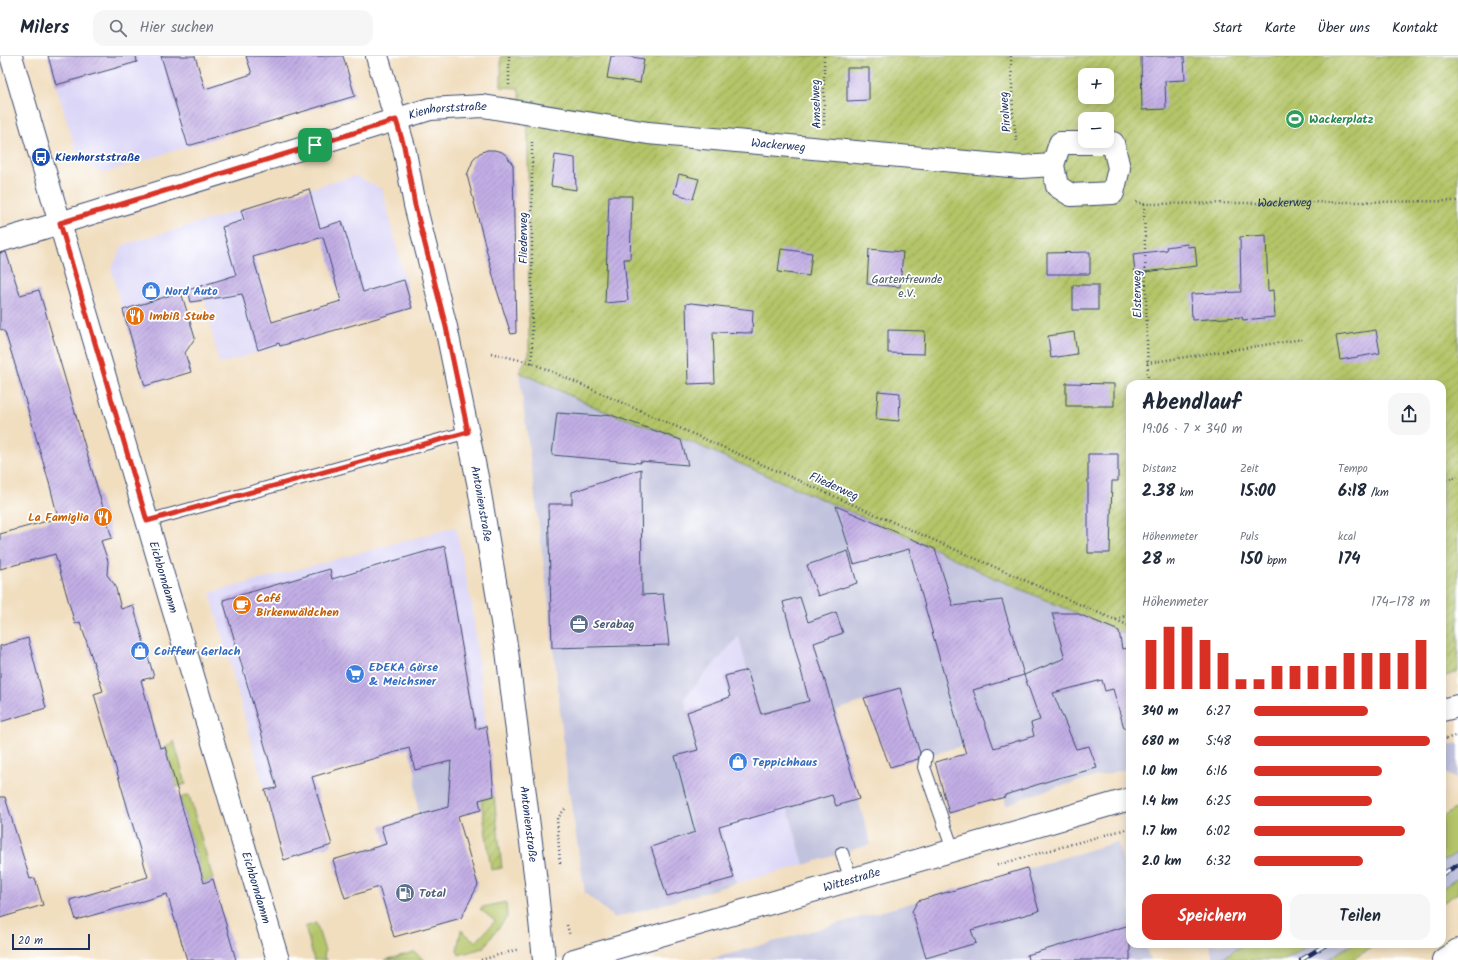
<!DOCTYPE html>
<html lang="de">
<meta charset="utf-8">
<style>
:root{--surface:#fff;--page:#f6f6f7;--text:#1f2937;--muted:#747a83;--line:#e0e1e3;--accent:#d93025}
body{margin:0;font-family:Kalam,sans-serif;background:var(--page);color:var(--text);height:100vh;display:flex;flex-direction:column;font-size:15px;white-space:nowrap}
*{box-sizing:border-box;margin:0}
p{font-size:13px;color:var(--muted)}
.icon{flex:none;width:22px;height:22px;fill:none;stroke:currentColor;stroke-width:2;stroke-linecap:round;stroke-linejoin:round}
.map{position:relative;flex:1;overflow:hidden}
.side{position:absolute;left:1126px;top:324px;width:320px;height:568px;display:flex;flex-direction:column;background:var(--surface);border-radius:12px;box-shadow:0 2px 10px #0003}
.side>*{flex:none}
.tools{position:absolute;left:1078px;top:12px;display:grid;gap:8px}
.tools a{display:grid;place-items:center;width:36px;height:36px;border-radius:8px;background:var(--surface);box-shadow:0 2px 10px #0003;font-size:20px}
.scale{position:absolute;left:12px;bottom:10px;width:78px;box-sizing:border-box;padding-left:4px;border:2px solid #1b2f5e;border-top:0;font-size:11px;line-height:14px;white-space:nowrap;color:#1b2f5e;-webkit-text-stroke:3px #fff;paint-order:stroke}
.pin{position:absolute;display:grid;place-items:center;width:34px;height:34px;color:#fff;margin:-17px;border-radius:8px;box-shadow:0 2px 6px #0006}
.round{display:grid;place-items:center;flex:none;width:42px;height:42px;border-radius:12px;background:var(--page)}
.summary{display:flex;align-items:center;justify-content:space-between;height:68px;padding:0 16px}
h1{font-size:22px;font-weight:700;line-height:30px}
.stats{display:grid;grid-template-columns:repeat(3,1fr);gap:6px;height:68px;padding:4px 16px}
.stats div{display:grid;align-content:center}
.stats b{font-size:17px;font-weight:700}
.stats small{font-size:11px;font-weight:400}
.stats p{font-size:11px}
.chart{height:112px;padding:8px 16px}
.chart p{display:flex;justify-content:space-between}
.chart svg{width:100%;height:72px;margin-top:4px;stroke:var(--accent);stroke-width:6}
.cta{display:flex;gap:8px;margin-top:auto;padding:8px 16px}
.cta a{flex:1;height:46px;border-radius:12px;background:var(--accent);color:#fff;font-size:16px;font-weight:700;line-height:46px;text-align:center}
.cta a+a{background:var(--page);color:var(--text)}
ul{padding:0 16px;list-style:none;font-size:13px}
li{display:grid;grid-template-columns:64px 48px 1fr;align-items:center;height:30px}
li i{height:10px;border-radius:5px;background:var(--accent)}
header{display:flex;align-items:center;gap:24px;box-sizing:border-box;height:56px;padding:0 20px;background:var(--surface);border-bottom:1px solid var(--line)}
header strong{font-size:19px}
nav{display:flex;gap:22px;margin-inline-start:auto;font-size:14px}
.search{width:280px;height:36px;background:var(--page);display:flex;align-items:center;gap:10px;box-sizing:border-box;padding:0 14px;border-radius:12px;color:var(--muted);font-size:15px}
.map>svg:first-child{display:block}
.built{fill:#dbd6f7}
.industrial{fill:#c1c2dd}
.grass{fill:#b4c467;stroke:#687a62}
.garden{fill:url(#garden-furrows);stroke:#687a62;fill-rule:evenodd}
.building{fill:url(#building-hatch);fill-rule:evenodd}
.lines{fill:none;stroke-linecap:round;stroke-linejoin:round}
.lane-casing{stroke:#3b496d;stroke-width:14}
.street-casing{stroke:#3b496d;stroke-width:24}
.secondary-casing{stroke:#3b496d;stroke-width:24}
.path{stroke:#3b496d;stroke-width:2.5;stroke-dasharray:1 3;stroke-linecap:butt}
.lane{stroke:#fff;stroke-width:12}
.street{stroke:#fff;stroke-width:22}
.secondary{stroke:#fff;stroke-width:22}
.rail-casing{stroke:#1b2f5e;stroke-width:4.5}
.rail{stroke:#fff;stroke-width:3;stroke-dasharray:9;stroke-linecap:butt}
.route-casing{stroke:#fff;stroke-width:8}
.route{stroke:#d93025;stroke-width:5}
.labels{text-anchor:middle;stroke-width:3.5;stroke-linejoin:round;paint-order:stroke}
.street-label{font-size:12px;fill:#1b2f5e;stroke:#fff}
.leisure-label{font-size:12px;font-weight:bold;fill:#27864d;stroke:#fff;text-anchor:start}
.transit-label{font-size:12px;font-weight:bold;fill:#164399;stroke:#fff;text-anchor:start}
.park-label{font-size:12px;fill:#495c61;stroke:#fff}
.shop-label{font-size:12px;font-weight:bold;fill:#366cbe;stroke:#fff;text-anchor:start}
.food-label{font-size:12px;font-weight:bold;fill:#c56008;stroke:#fff;text-anchor:start}
.service-label{font-size:12px;font-weight:bold;fill:#4e5e75;stroke:#fff;text-anchor:start}
</style>
<header>
<strong>Milers</strong>
<div class="search"><svg class="icon" aria-label="search" viewBox="0 0 24 24"><circle cx="10" cy="10" r="6"/><path d="M15 15l6 6"/></svg>Hier suchen</div>
<nav><a>Start</a><a>Karte</a><a>Über uns</a><a>Kontakt</a></nav>
</header>
<div class="map">
<svg width="1458" height="904" viewBox="0 0 1458 904">
<defs>
<pattern id="garden-furrows" width="10" height="10" patternUnits="userSpaceOnUse"><rect width="10" height="10" fill="#b4c467"/><path d="M-1 1l2-2M0 10L10 0M9 11l2-2" fill="none" stroke="#92a058"/></pattern>
<pattern id="building-hatch" width="6" height="6" patternUnits="userSpaceOnUse"><rect width="6" height="6" fill="#c2aee5"/><path d="M-1 1l2-2M0 6l6-6M5 7l2-2" fill="none" stroke="#9d8ebd"/></pattern>
</defs>
<rect width="100%" height="100%" fill="#fff"/>
<filter id="ink" filterUnits="userSpaceOnUse"><feTurbulence type="fractalNoise" baseFrequency=".025" numOctaves="2"/><feDisplacementMap in="SourceGraphic" scale="8" xChannelSelector="R" yChannelSelector="G"/><feConvolveMatrix kernelMatrix="1 2 1 2 8 2 1 2 1" color-interpolation-filters="sRGB"/></filter>
<filter id="wash" filterUnits="userSpaceOnUse"><feTurbulence type="fractalNoise" baseFrequency=".012" numOctaves="4" result="noise"/><feDisplacementMap in="SourceGraphic" scale="16" xChannelSelector="R" yChannelSelector="G"/><feGaussianBlur stdDeviation="0.9" result="paint"/><feColorMatrix in="noise" values="0 0 0 0 0 0 0 0 0 0 0 0 0 0 0 0 0 1.4 0 .05"/><feComposite in="paint" operator="in"/></filter>
<g filter="url(#wash)">
<rect width="100%" height="100%" fill="#f1debf"/>
<g class="built">
<path d="M133 0H195L219 81 103 117 79 105 56 29 110 14 133 5Z"/>
<path d="M355 120 382 133 412 252 348 270 309 133Z"/>
<path d="M241 154 280 290 219 308 202 230 123 254 111 213 123 189Z"/>
<path d="M456 471 472 550 486 670 265 734 210 537Z"/>
<path d="M1119 575 1130 580V620L1122 593Z"/>
<path d="M739 580 747 614 761 658 804 809 737 827 734 822 684 641Z"/>
</g>
<g class="industrial">
<path d="M519 316 601 354 686 384 935 493 994 522 1119 575 1130 620V712L1060 730 1020 743 1006 750 1005 741 988 682 921 702 900 633 868 641 865 645 837 654 839 676 871 788 804 809 761 658 747 614 739 580 684 642 734 822 737 827 615 862 585 837 568 729 549 549Z"/>
<path d="M486 670 494 740 418 760 415 714 409 692Z"/>
<path d="M1458 687V723L1442 716V691Z"/>
<path d="M1458 751V837L1442 847V761Z"/>
<path d="M1117 786 1130 830V888H1145L1150 904H708L918 845 960 832Z"/>
<path d="M1209 888H1377L1352 904H1214Z"/>
</g>
<g class="grass">
<path d="M174 685 186 728 176 731 165 691Z"/>
<path d="M189 739 213 823 204 827 180 742Z"/>
<path d="M1458 751V796L1442 806V761Z"/>
<path d="M1458 822V837L1442 847V832Z"/>
<path d="M506 846 507 861 483 892 459 899 457 894 461 874 476 886 495 865 480 853 483 851Z"/>
<path d="M316 867 325 895 324 902 328 904H314L305 871Z"/>
<path d="M1244 888H1311L1285 904H1220Z"/>
<path d="M1352 888H1377L1352 904H1327Z"/>
<path d="M414 896 425 904H385L410 897Z"/>
</g>
<g class="garden">
<path d="M501 0H1458V616L1442 621V328H1130V580L994 522 935 493 686 384 601 354 519 316 529 298 528 79 518 32 501 31ZM1085 19H1107V41H1085ZM1085 63H1107V85H1085Z"/>
<path d="M494 740 502 812 491 814 481 743Z"/>
</g>
<g id="blocks">
<g class="building">
<path d="M48 0H136L137 6 56 29Z"/>
<path d="M161 0H195L205 33 252 18 246 0H343L355 40 188 90Z"/>
<path d="M611 0H626L644 3 640 27 607 22Z"/>
<path d="M1141 0H1184L1185 24 1165 25 1166 53 1142 54Z"/>
<path d="M847 12H869V44L847 45Z"/>
<path d="M487 94H494L502 96 507 100 513 109 516 277 511 278 496 231 467 119 474 102 480 97Z"/>
<path d="M555 99 575 102 576 134 551 130Z"/>
<path d="M679 118 699 123 693 143 674 137Z"/>
<path d="M309 133 320 172 342 165 363 236 404 224 412 252 280 290 279 287 258 294 242 238 191 246 188 234 236 219 222 171 244 164 241 154ZM323 181 341 245 272 266 253 201Z"/>
<path d="M609 140H632L630 203H624L628 245 605 247Z"/>
<path d="M1266 179 1268 235 1273 234 1275 261 1243 264 1242 261 1192 264 1191 238 1241 236 1240 181Z"/>
<path d="M1187 188 1188 191 1195 190 1197 210 1135 217 1133 198 1167 194 1166 191Z"/>
<path d="M781 193 812 197 809 220 778 216Z"/>
<path d="M869 193 903 196 900 231 867 228Z"/>
<path d="M6 196 20 239 39 234 112 482 101 485 108 505 107 519 115 529 121 553 133 549 154 621 141 624 160 692 165 691 204 827 213 823 236 904H187L167 838 76 864 70 844 148 821 94 638 103 635 80 566 75 568 55 498 0 513V478L58 462 50 430 16 312 5 276 0 273V197Z"/>
<path d="M1090 196V218H1047V197Z"/>
<rect x="1073" y="229" width="25" height="25"/>
<path d="M181 236 195 282 185 297 191 316 145 330 123 254Z"/>
<path d="M691 247 753 254 752 277 713 276 715 327 688 328 686 248Z"/>
<path d="M888 274 925 275 924 298 888 297Z"/>
<path d="M1376 274 1380 297 1340 304 1336 280Z"/>
<path d="M1074 276 1077 298 1051 302 1048 280Z"/>
<path d="M1066 327 1114 328V350H1066Z"/>
<path d="M878 335 900 337 899 365 876 363Z"/>
<path d="M557 357 602 360 608 358 681 384 688 409 640 405 641 407 552 399Z"/>
<path d="M1088 398H1118V425H1112L1110 497H1088Z"/>
<path d="M641 413 642 539 663 538 669 589 552 592 548 448H572V436Z"/>
<path d="M836 450 935 493 953 550 1002 544 1024 619 1065 602 1052 557H1076L1119 575 1122 593 1130 592V672H1124L1113 633 1105 635 1102 624 1053 637 1076 693 1089 690 1097 712 1058 722 1005 739V741L949 757 935 706 966 698 909 493 854 508ZM1024 619 1040 664 1031 667 1034 680 994 692 973 634Z"/>
<path d="M445 490 476 673 486 670 491 703 494 740 479 744 481 754 458 760 478 829 461 862 394 881 379 831 345 842 333 804 386 788 381 770 448 751 451 705 415 714 409 692 312 721 332 789 284 804 265 734 277 732 223 544 330 513 332 523Z"/>
<path d="M848 495 857 527 818 540 807 509Z"/>
<path d="M800 541 808 566 836 556 843 577 814 587 859 743 836 750 832 739 719 771 734 822 667 840 651 791 695 776 675 700 698 694 687 656 730 641 725 620 747 614 761 658 809 645 783 546Z"/>
<path d="M28 582 46 652 0 666V590Z"/>
<path d="M900 632 920 697 918 703 890 711 864 642Z"/>
<path d="M0 741H5L30 823 35 822 43 849 0 862Z"/>
<path d="M1027 812 1039 855 971 874 976 887 926 902 912 855 918 845Z"/>
<path d="M1130 869V904H1028L1027 899Z"/>
</g>
</g>
</g>
<g filter="url(#ink)">
<use href="#blocks" fill-opacity="0" stroke="#3b496d" stroke-width="1"/>
<g class="lines">
<g class="lane-casing">
<g id="lane">
<path d="M147 465 468 376"/>
<path d="M926 700 924 711 953 794"/>
<path d="M842 797 851 824"/>
</g>
</g>
<g class="street-casing">
<g id="street">
<path d="M1060 87H1113L1119 112 1113 137 1071 139 1057 130 1053 109Z"/>
<path id="s2" d="M0 185 60 167 430 53 483 50 648 77 1021 111 1053 109"/>
<path d="M1443 904 1458 894"/>
</g>
</g>
<g class="secondary-casing">
<g id="secondary">
<path id="s3" d="M11 0 165 526 278 904"/>
<path id="s4" d="M377 0 404 91 415 149 446 271 478 426 507 595 536 826 544 904"/>
<path d="M1442 654 1458 650"/>
<path id="s5" d="M574 904 1130 743"/>
</g>
</g>
<g class="path">
<path d="M1011 0 1013 60 1017 87"/>
<path d="M509 29V0"/>
<path d="M824 69V0"/>
<path id="s1" d="M1136 146 1144 148 1458 145"/>
<path d="M1144 148 1148 328"/>
<path d="M491 297 532 307 1115 564 1130 558"/>
<path d="M532 307V83"/>
<path d="M1147 307 1303 283"/>
<path d="M1442 424 1458 421"/>
<path d="M1116 564 1130 570"/>
<path d="M1442 684 1458 679"/>
<path d="M560 807 557 763 565 753"/>
<path d="M997 809 1130 772"/>
<path d="M567 869 570 880"/>
<path d="M481 904 519 893"/>
</g>
<use href="#lane" class="lane"/>
<use href="#street" class="street"/>
<use href="#secondary" class="secondary"/>
<g class="rail-casing">
<g id="rail">
<path d="M1442 818 1458 809"/>
<path d="M1301 904 1327 888"/>
</g>
</g>
<use href="#rail" class="rail"/>
</g>
</g>
<g class="lines" filter="url(#ink)">
<g class="route-casing">
<path id="route" d="M396 64 404 90 415 149 446 271 468 376 147 465 60 167Z"/>
</g>
<use href="#route" class="route"/>
</g>
<defs>
<g id="stadium-disc" transform="scale(1)"><circle r="9.5" fill="#2e9e5b" stroke="#fff"/><path d="M0-5a6.5 5 0 1 0 0 10a6.5 5 0 1 0 0-10ZM-3.5-1.8h7v3.6h-7Z" fill="#fff"/></g>
<g id="bus-disc" transform="scale(1)"><circle r="9.5" fill="#1a4fb4" stroke="#fff"/><path d="M-5-6H5V4H4V6H2V4H-2V6H-4V4H-5ZM-3.5-4V0h7V-4ZM-3.5 1.2v1.5H-2V1.2ZM2 1.2v1.5H3.5V1.2Z" fill="#fff"/></g>
<g id="shop-disc" transform="scale(1)"><circle r="9.5" fill="#3f7fe0" stroke="#fff"/><path d="M-5-2.5h2.3a2.7 3.5 0 0 1 5.4 0H5L5.5 6h-11ZM-1.5-2.5h3a1.5 2.3 0 0 0-3 0Z" fill="#fff"/></g>
<g id="restaurant-disc" transform="scale(1)"><circle r="9.5" fill="#e8710a" stroke="#fff"/><path d="M-5-6h1v4h1v-4h1v4h1v-4h1v5L-1.5 .5V6h-2V.5L-5-1ZM5-6V6H3V1.5H1.5Q1.5-4 5-6Z" fill="#fff"/></g>
<g id="cafe-disc" transform="scale(1)"><circle r="9.5" fill="#e8710a" stroke="#fff"/><path d="M-5.5-4.5H6V0H3Q3 3.5 0 3.5H-2.5Q-5.5 3.5-5.5 0ZM3-3.2v2h1.7v-2ZM-6 4.5H4V6H-6Z" fill="#fff"/></g>
<g id="office-disc" transform="scale(1)"><circle r="9.5" fill="#5c6f8a" stroke="#fff"/><path d="M-6-3h4V-5.5h4V-3h4V5H-6ZM-1-4.5V-3h2v-1.5ZM-6 0V1H6V0Z" fill="#fff"/></g>
<g id="supermarket-disc" transform="scale(1)"><circle r="9.5" fill="#3f7fe0" stroke="#fff"/><path d="M-6-5.5h2.5l.6 2H6L4.5 2H-2.5L-4.4-4H-6ZM-1.5 3.2a1.3 1.3 0 1 0 .1 0ZM3 3.2a1.3 1.3 0 1 0 .1 0Z" fill="#fff"/></g>
<g id="fuel-disc" transform="scale(1)"><circle r="9.5" fill="#5c6f8a" stroke="#fff"/><path d="M-5.5-6h7V0h2V4h1.3V-2.5L3-4.5l.8-.8L6-3V5H2.5V1h-1V6h-7ZM-4.2-4.7v3.2H.2V-4.7Z" fill="#fff"/></g>
</defs>
<g fill-rule="evenodd">
<use href="#stadium-disc" x="1295" y="63"/>
<use href="#bus-disc" x="41" y="101"/>
<use href="#shop-disc" x="151" y="235"/>
<use href="#restaurant-disc" x="135" y="260"/>
<use href="#restaurant-disc" x="103" y="461"/>
<use href="#cafe-disc" x="242" y="549"/>
<use href="#office-disc" x="579" y="568"/>
<use href="#shop-disc" x="140" y="595"/>
<use href="#supermarket-disc" x="355" y="618"/>
<use href="#shop-disc" x="738" y="706"/>
<use href="#fuel-disc" x="405" y="837"/>
</g>
<g class="labels">
<g class="street-label">
<text transform="translate(816 48) rotate(-92)" y="4">Amselweg</text>
<text transform="translate(1005 56) rotate(-95)" y="4">Pirolweg</text>
<text dy="4" stroke="none"><textPath href="#s2" startOffset="467">Kienhorststraße</textPath></text>
<text dy="4" stroke="none"><textPath href="#s2" startOffset="801">Wackerweg</textPath></text>
<text dy="4" stroke="none"><textPath href="#s1" startOffset="149">Wackerweg</textPath></text>
<text transform="translate(523 182) rotate(-90)" y="4">Fliederweg</text>
<text transform="translate(1137 238) rotate(-91)" y="4">Elsterweg</text>
<text transform="translate(834 430) rotate(24)" y="4">Fliederweg</text>
<text dy="4" stroke="none"><textPath href="#s4" startOffset="460">Antonienstraße</textPath></text>
<text dy="4" stroke="none"><textPath href="#s3" startOffset="543">Eichborndamm</textPath></text>
<text dy="4" stroke="none"><textPath href="#s4" startOffset="784">Antonienstraße</textPath></text>
<text dy="4" stroke="none"><textPath href="#s5" startOffset="289">Wittestraße</textPath></text>
<text dy="4" stroke="none"><textPath href="#s3" startOffset="867">Eichborndamm</textPath></text>
</g>
<g class="leisure-label">
<text x="1309" y="67">Wackerplatz</text>
</g>
<g class="transit-label">
<text x="55" y="105">Kienhorststraße</text>
</g>
<g class="park-label">
<text x="907" y="227">Gartenfreunde<tspan x="907" dy="14">e.V.</tspan></text>
</g>
<g class="shop-label">
<text x="165" y="239">Nord Auto</text>
<text x="154" y="599">Coiffeur Gerlach</text>
<text x="369" y="615">EDEKA Görse<tspan x="369" dy="14">&amp; Meichsner</tspan></text>
<text x="752" y="710">Teppichhaus</text>
</g>
<g class="food-label">
<text x="149" y="264">Imbiß Stube</text>
<text x="89" y="465" text-anchor="end">La Famiglia</text>
<text x="256" y="546">Café<tspan x="256" dy="14">Birkenwäldchen</tspan></text>
</g>
<g class="service-label">
<text x="593" y="572">Serabag</text>
<text x="419" y="841">Total</text>
</g>
</g>
</svg>
<div class="tools">
<a>+</a>
<a>−</a>
</div>
<div class="scale">20 m</div>
<div class="pin" style="left:315px;top:89px;background:#1e9e55"><svg class="icon" aria-label="arrive" viewBox="0 0 24 24"><path d="M6 21V4h12l-3 4 3 4H6"/></svg></div>
<section class="side">
<div class="summary"><div><h1>Abendlauf</h1><p>19:06 · 7 × 340 m</p></div><a class="round"><svg class="icon" aria-label="share" viewBox="0 0 24 24"><path d="M12 15V3M7 8l5-5 5 5M5 13v7h14v-7"/></svg></a></div>
<div class="stats">
<div><p>Distanz</p><b>2.38<small> km</small></b></div>
<div><p>Zeit</p><b>15:00</b></div>
<div><p>Tempo</p><b>6:18<small> /km</small></b></div>
</div>
<div class="stats">
<div><p>Höhenmeter</p><b>28<small> m</small></b></div>
<div><p>Puls</p><b>150<small> bpm</small></b></div>
<div><p>kcal</p><b>174</b></div>
</div>
<div class="chart"><p><span>Höhenmeter</span>174–178 m</p>
<svg viewBox="0 0 160 44" preserveAspectRatio="none"><path d="M5 44V14M15 44V6M25 44V6M35 44V14M45 44V22M55 44V38M65 44V38M75 44V30M85 44V30M95 44V30M105 44V30M115 44V22M125 44V22M135 44V22M145 44V22M155 44V14"/></svg>
</div>
<ul>
<li><b>340 m</b>6:27<i style="width:65%"></i></li>
<li><b>680 m</b>5:48<i style="width:100%"></i></li>
<li><b>1.0 km</b>6:16<i style="width:73%"></i></li>
<li><b>1.4 km</b>6:25<i style="width:67%"></i></li>
<li><b>1.7 km</b>6:02<i style="width:86%"></i></li>
<li><b>2.0 km</b>6:32<i style="width:62%"></i></li>
</ul>
<div class="cta"><a>Speichern</a><a>Teilen</a></div>
</section>
</div>
